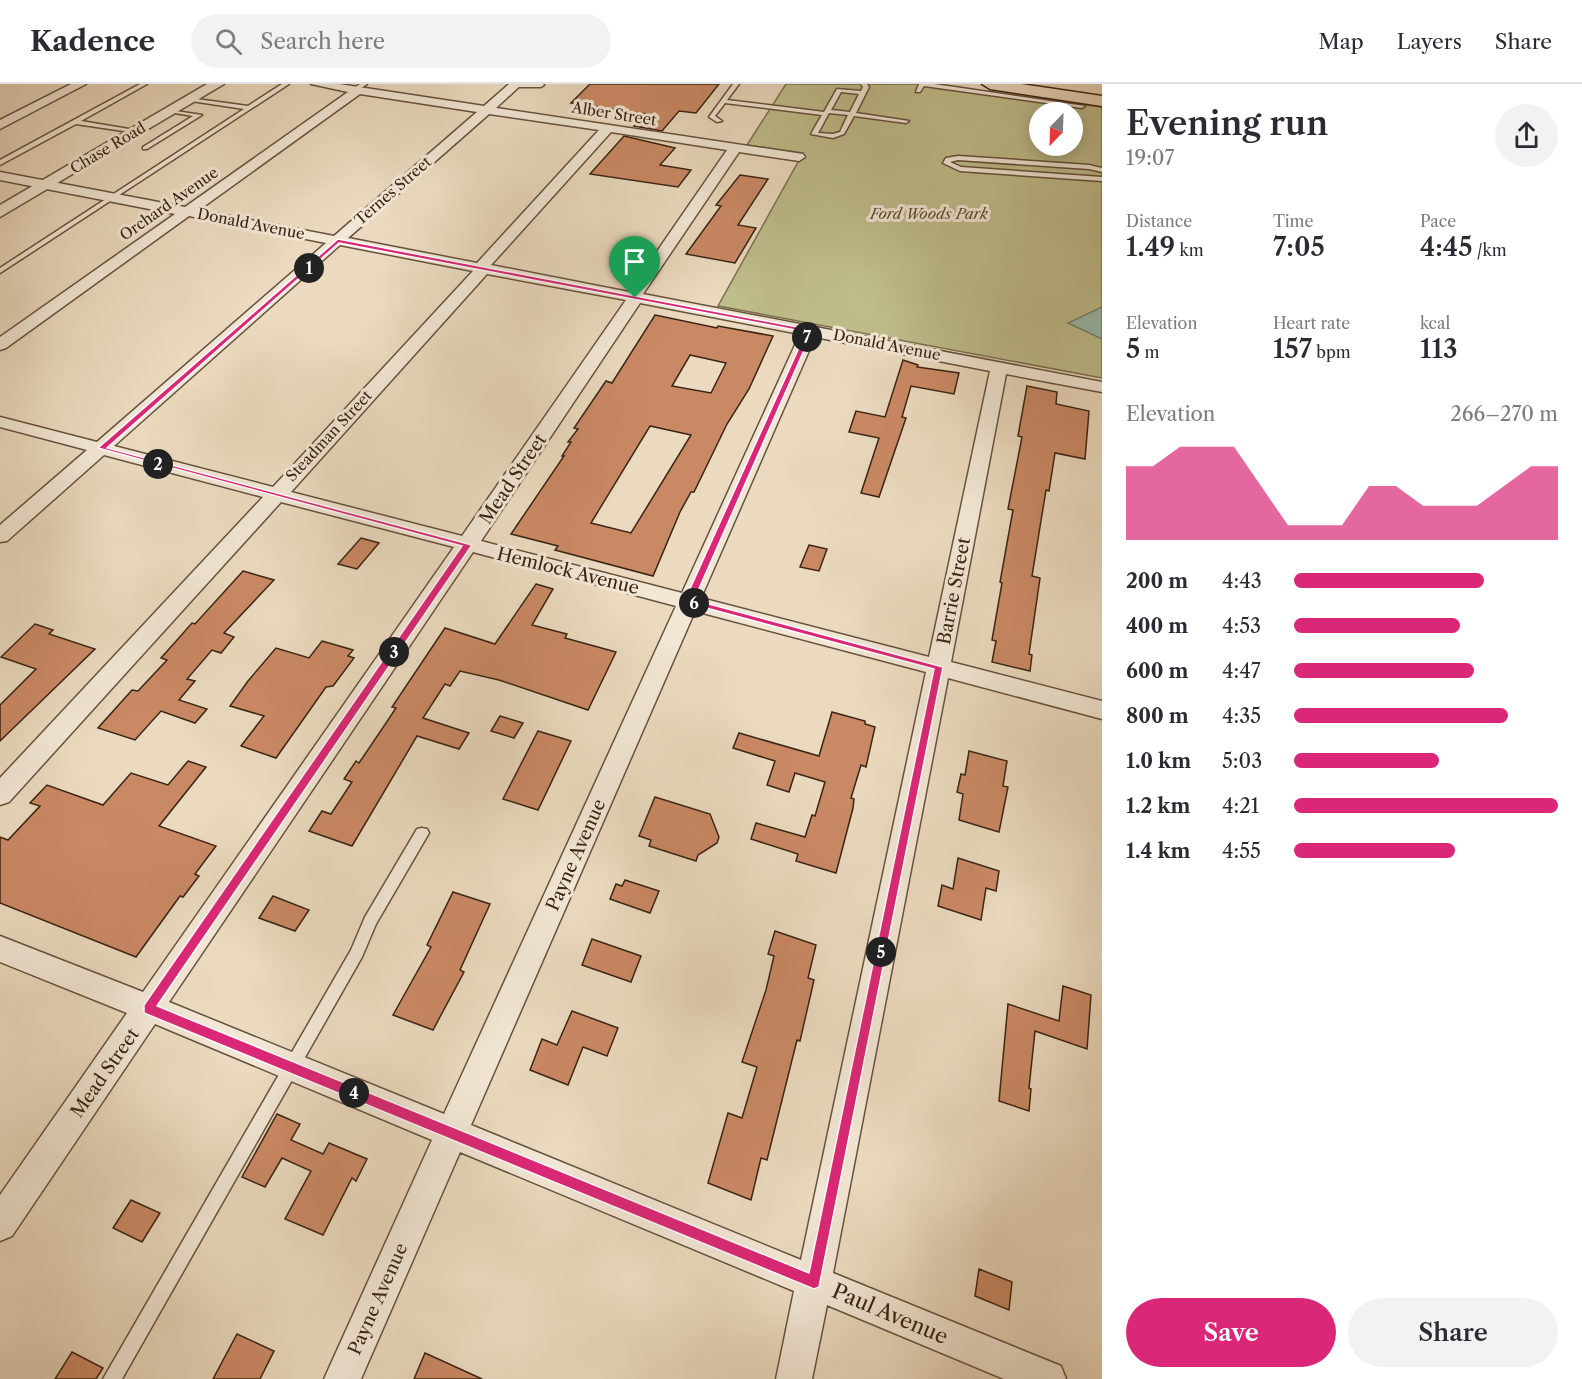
<!DOCTYPE html>
<meta charset="utf-8">
<style>
:root{--surface:#fff;--page:#f2f2f3;--text:#2b2b33;--muted:#7c7c81;--line:#e1e1e2;--accent:#db2777}
body{margin:0;font-family:"Libre Caslon Text",serif;background:var(--page);color:var(--text);height:100vh;display:flex;flex-direction:column;font-size:22px;white-space:nowrap}
*{box-sizing:border-box;margin:0}
p{font-size:20px;color:var(--muted)}
.icon{flex:none;width:33px;height:33px;fill:none;stroke:currentColor;stroke-width:2;stroke-linecap:round;stroke-linejoin:round}
.map{position:relative;flex:1;overflow:hidden}
.sheet{display:flex;flex-direction:column;background:var(--surface);width:480px}
.sheet>*{flex:none}
.needle{width:39px;rotate:203deg}
.buttons{position:absolute;left:1029px;top:18px;display:grid;gap:12px}
.buttons a{display:grid;place-items:center;width:54px;height:54px;border-radius:50%;background:var(--surface);box-shadow:0 3px 15px #0003;font-size:30px}
.pin{position:absolute;display:grid;place-items:center;width:51px;height:51px;color:#fff;margin:-62px -26px;border-radius:50% 50% 50% 0;rotate:-45deg;box-shadow:0 0 6px #0007}
.pin .icon{rotate:45deg}
.km{position:absolute;width:30px;height:30px;margin:-15px;border-radius:50%;background:#222;color:#fff;font-size:16px;line-height:30px;text-align:center}
.round{display:grid;place-items:center;flex:none;width:63px;height:63px;border-radius:32px;background:var(--page)}
.summary{display:flex;align-items:center;justify-content:space-between;height:102px;padding:0 24px}
h1{font-size:33px;font-weight:600;line-height:45px}
.stats{display:grid;grid-template-columns:repeat(3,1fr);gap:9px;height:102px;padding:6px 24px}
.stats div{display:grid;align-content:center}
.stats b{font-size:26px;font-weight:600}
.stats small{font-size:16px;font-weight:400}
.stats p{font-size:16px}
.chart{height:168px;padding:12px 24px}
.chart p{display:flex;justify-content:space-between}
.chart svg{width:100%;height:108px;margin-top:6px;fill:var(--accent);opacity:.7}
.cta{display:flex;gap:12px;margin-top:auto;padding:12px 24px}
.cta a{flex:1;height:69px;border-radius:36px;background:var(--accent);color:#fff;font-size:24px;font-weight:600;line-height:69px;text-align:center}
.cta a+a{background:var(--page);color:var(--text)}
ul{padding:0 24px;list-style:none;font-size:20px}
li{display:grid;grid-template-columns:96px 72px 1fr;align-items:center;height:45px}
li i{height:15px;border-radius:8px;background:var(--accent)}
header{display:flex;align-items:center;gap:36px;box-sizing:border-box;height:84px;padding:0 30px;background:var(--surface);border-bottom:2px solid var(--line)}
header strong{font-size:28px}
nav{display:flex;gap:33px;margin-inline-start:auto;font-size:21px}
.search{width:420px;height:54px;background:var(--page);display:flex;align-items:center;gap:15px;box-sizing:border-box;padding:0 21px;border-radius:33px;color:var(--muted);font-size:22px}
main{display:flex;flex:1;min-height:0}
.map>svg:first-child{display:block}
.green{fill:#bfbd8c;stroke:#7c7050;stroke-width:1.5;fill-rule:evenodd}
.water{fill:#99bbad;stroke:#737f6f;stroke-width:1.5}
.building{fill:#ca8965;stroke:#392413;stroke-width:1.5;fill-rule:evenodd}
.lines{fill:none;stroke-linecap:round;stroke-linejoin:round}
.service-casing{stroke:#66523e;stroke-width:3}
.minor-casing{stroke:#66523e;stroke-width:3}
.tertiary-casing{stroke:#66523e;stroke-width:3}
.primary-casing{stroke:#392413;stroke-width:3}
.service{fill:#f2e7d5;fill-rule:evenodd}
.minor{fill:#f2e7d5;fill-rule:evenodd}
.tertiary{fill:#f2e7d5;fill-rule:evenodd}
.primary{fill:#ebdabf;fill-rule:evenodd}
.route{fill:#db2777;stroke:#fff;stroke-width:1.5;fill-rule:evenodd}
.labels{text-anchor:middle;stroke-width:6;stroke-linejoin:round;paint-order:stroke}
.far-street-label{font-size:15px;fill:#392413;stroke:#f2e7d5}
.far-park-label{font-size:15px;font-style:italic;fill:#5a4a31;stroke:#f2e7d5}
.street-label{font-size:18px;fill:#392413;stroke:#f2e7d5}
.near-street-label{font-size:21px;fill:#392413;stroke:#f2e7d5}
</style>
<header>
<strong>Kadence</strong>
<div class="search"><svg class="icon" aria-label="search" viewBox="0 0 24 24"><circle cx="10" cy="10" r="6"/><path d="M15 15l6 6"/></svg>Search here</div>
<nav><a>Map</a><a>Layers</a><a>Share</a></nav>
</header>
<main>
<div class="map">
<svg width="1102" height="1295" viewBox="0 0 1102 1295">
<rect width="100%" height="100%" fill="#ebdabf"/>
<filter id="stains"><feTurbulence type="fractalNoise" baseFrequency=".00333" numOctaves="4"/><feColorMatrix values="0 0 0 0 .2 0 0 0 0 .09 0 0 0 0 .02 0 0 0 .5 -.17"/></filter>
<radialGradient id="worn" r=".72"><stop offset=".6" stop-color="#630" stop-opacity="0"/><stop offset="1" stop-color="#630" stop-opacity=".3"/></radialGradient>
<path class="green" d="M786 0H931L1102 23V294L718 222 803 69 747 61ZM1040 28H1072V62H1040Z"/>
<path class="water" d="M1102 223V255L1068 239Z"/>
<g class="building">
<path d="M590 0H719L696 29 679 27 662 47 634 42 647 30 571 19Z"/>
<path d="M624 52 675 64 660 81 691 86 678 103 590 90Z"/>
<path d="M740 91 768 95 738 141 756 144 735 179 686 170 721 122 716 121Z"/>
<path d="M655 231 717 244 718 242 773 252 749 305 727 340 694 408H691L680 428 653 492 555 466 558 462 511 450 564 372H562L571 358H568L578 345 574 344 606 297 612 299ZM690 271 726 279 711 309 672 302ZM650 342 691 351 631 449 591 439Z"/>
<path d="M903 276 918 281 917 283 959 289 954 310 911 302 902 333 906 334 879 413 861 409 879 354 849 348 856 327 885 333Z"/>
<path d="M1027 302 1057 308 1056 320 1089 327 1085 375 1055 369 1049 407 1046 406 1032 492 1040 494 1029 570 1032 571 1030 587 992 578 996 557 992 556 1002 499 1000 498 1013 426 1008 425 1022 353 1018 352Z"/>
<path d="M361 454 379 459 357 485 338 480Z"/>
<path d="M809 461 827 465 819 487 800 483Z"/>
<path d="M243 487 274 496 224 549 234 553 221 569 212 566 187 595 195 597 179 616 207 625 195 639 161 627 135 656 98 644 132 606 138 607 167 576 161 574 178 555 192 539 195 540Z"/>
<path d="M536 500 553 505 532 541 567 550 565 554 616 568 588 626 499 596 460 587 450 602 445 600 423 634 469 649 459 665 417 652 352 762 309 747 322 727 331 730 352 698 344 695 356 677 359 679 382 645 396 624 392 623 445 544 495 560Z"/>
<path d="M35 540 53 546 49 550 95 565 0 657V621L36 585 1 573Z"/>
<path d="M322 557 353 566 348 572 354 574 333 602 326 603 276 674 241 662 264 632 230 622 248 597 276 564 309 574Z"/>
<path d="M832 628 865 637V640L875 643 866 683 861 681 851 714 854 715 853 724 836 789 796 777 798 770 751 755 756 739 805 753 812 731 815 732 825 698 795 689 789 708 767 701 775 677 733 664 739 649 819 672Z"/>
<path d="M500 632 523 639 514 654 491 647Z"/>
<path d="M538 647 571 657 538 726 503 715Z"/>
<path d="M969 667 1007 677 1003 702 1008 703 999 748 959 736 963 710 957 708 961 690 965 691Z"/>
<path d="M188 677 206 683 159 742 216 762 195 790 199 792 183 813 180 812 136 873 0 819V753L8 756 40 722 30 719 47 701 103 721 131 689 168 701Z"/>
<path d="M655 713 710 730 719 753 717 759 698 771 696 777 649 762 651 756 639 752Z"/>
<path d="M958 774 999 787 996 807 986 804 981 836 938 822 942 801 953 805Z"/>
<path d="M625 796 659 807 650 829 610 815 616 800 622 802Z"/>
<path d="M453 808 490 820 460 886 464 888 433 946 393 931 431 863 427 861Z"/>
<path d="M273 812 309 826 295 847 259 834Z"/>
<path d="M775 847 816 861 808 894 814 896 800 957 797 956 767 1076 761 1074 751 1116 708 1099 728 1029 742 1034 757 983 742 978 766 906 774 872 768 870Z"/>
<path d="M592 855 641 872 631 898 582 881Z"/>
<path d="M1063 902 1091 911 1087 965 1035 947 1029 1004 1031 1005 1029 1027 999 1017 1008 920 1059 937Z"/>
<path d="M572 927 618 944 607 972 583 963 568 1001 530 986 542 955 557 961Z"/>
<path d="M277 1030 300 1040 291 1056 323 1070 329 1059 367 1075 356 1097 352 1094 323 1151 285 1135 311 1087 282 1074 265 1103 242 1093Z"/>
<path d="M131 1116 160 1129 142 1158 113 1144Z"/>
<path d="M979 1185 1012 1198 1009 1226 975 1212Z"/>
<path d="M237 1250 274 1267 260 1295H213Z"/>
<path d="M72 1268 103 1284 96 1295H55Z"/>
<path d="M425 1269 482 1295H414Z"/>
</g>
<g class="lines">
<g class="service-casing">
<g id="service">
<path d="M140 0H147L81 37 135 46 137 49 76 40 0 81V76Z"/>
<path d="M282 0H289L0 189V184L244 25 191 17 189 14 248 22Z"/>
<path d="M360 0H367L357 7H353V5Z"/>
<path d="M513 0H543L544 1 541 3H515Z"/>
<path d="M733 0H739L727 16 824 28 837 5 861 7 863 3 861 0H867L869 3 856 29 909 37 906 39 854 32 844 50 833 54 811 50 822 31 725 19 715 32 722 37 717 38 709 33ZM841 8 859 10 850 28 831 26ZM829 29 848 31 840 48 833 50 818 49Z"/>
<path d="M919 0H934L1085 22 1082 24 924 2 920 8H916Z"/>
<path d="M169 26 202 31 147 65H143V63L193 32 169 28Z"/>
<path d="M958 72 1089 81 1102 84V88L1089 85 958 76 950 78 961 83 1102 93V97L960 87 943 79 946 74Z"/>
<path d="M422 744 427 745 429 749 376 840 362 873 122 1295H103L351 866 365 833 417 745Z"/>
</g>
</g>
<g class="minor-casing">
<g id="minor">
<path d="M71 0H86L0 45V36Z"/>
<path d="M311 0H339L484 22 509 0H522L496 24 803 70 805 73 799 77 739 68 643 210 1102 298V308L1006 290 951 578 1102 617V635L948 594 833 1189 1061 1282 1066 1295H1004L827 1221 812 1295H776L794 1207 460 1068 361 1295H324L432 1056 155 940 12 1152 0 1157V1111L127 929 0 878V852L143 908 454 463 281 418 9 718 0 721V694L263 413 104 371 7 457 0 458V441L87 366 0 343V333L97 358 326 159 189 132 6 264 0 266V253L175 130 0 96V88L185 123 348 8ZM360 10 477 28 334 152 199 126ZM489 30 599 46 477 179 348 154ZM611 48 727 66 629 208 491 181ZM340 161 473 187 273 403 114 362ZM487 190 626 216 462 452 291 408ZM640 219 800 250 682 509 481 457ZM815 253 990 287 929 573 701 514ZM473 468 676 522 444 1030 169 918ZM695 527 926 588 801 1176 471 1041Z"/>
</g>
</g>
<g class="tertiary-casing">
<path id="tertiary" d="M207 0H224L0 133V121Z"/>
</g>
<g class="primary-casing">
<path id="primary" d="M982 0H1021L1102 12V22L990 5Z"/>
</g>
<use href="#service" class="service"/>
<use href="#minor" class="minor"/>
<use href="#tertiary" class="tertiary"/>
<use href="#primary" class="primary"/>
</g>
<path class="route" d="M338 155 813 246 694 516 943 583 819 1203 814 1205 144 929V921L462 462 98 364ZM339 159 806 248 684 518 934 585 809 1189 157 922 472 461 107 364Z"/>
<g class="labels">
<g class="far-street-label">
<text transform="translate(614 30) rotate(9)" y="5">Alber Street</text>
<text transform="translate(108 64) rotate(-31)" y="5">Chase Road</text>
<text transform="translate(393 107) rotate(-41)" y="5">Ternes Street</text>
<text transform="translate(169 120) rotate(-35)" y="5">Orchard Avenue</text>
<text transform="translate(251 140) rotate(11)" y="5">Donald Avenue</text>
<text transform="translate(887 261) rotate(11)" y="5">Donald Avenue</text>
<text transform="translate(329 352) rotate(-47)" y="5">Steadman Street</text>
</g>
<g class="far-park-label">
<text x="929" y="135">Ford Woods Park</text>
</g>
<g class="street-label">
<text transform="translate(513 395) rotate(-56)" y="6">Mead Street</text>
<text transform="translate(568 487) rotate(14)" y="6">Hemlock Avenue</text>
<text transform="translate(954 507) rotate(-79)" y="6">Barrie Street</text>
<text transform="translate(576 771) rotate(-66)" y="6">Payne Avenue</text>
<text transform="translate(105 989) rotate(-55)" y="6">Mead Street</text>
<text transform="translate(378 1215) rotate(-66)" y="6">Payne Avenue</text>
</g>
<g class="near-street-label">
<text transform="translate(890 1230) rotate(23)" y="7">Paul Avenue</text>
</g>
</g>
<rect width="100%" height="100%" filter="url(#stains)"/>
<rect width="100%" height="100%" fill="url(#worn)"/>
</svg>
<div class="buttons">
<a><svg class="needle" viewBox="-14 -14 28 28"><path d="M0-13l5 13h-10z" fill="#e53935"/><path d="M0 13l5-13h-10z" fill="#7c7c81"/></svg></a>
</div>
<div class="pin" style="left:635px;top:214px;background:#1e9e55"><svg class="icon" aria-label="arrive" viewBox="0 0 24 24"><path d="M6 21V4h12l-3 4 3 4H6"/></svg></div>
<b class="km" style="left:309px;top:184px">1</b>
<b class="km" style="left:158px;top:380px">2</b>
<b class="km" style="left:394px;top:568px">3</b>
<b class="km" style="left:354px;top:1009px">4</b>
<b class="km" style="left:881px;top:868px">5</b>
<b class="km" style="left:694px;top:519px">6</b>
<b class="km" style="left:807px;top:253px">7</b>
</div>
<section class="sheet">
<div class="summary"><div><h1>Evening run</h1><p>19:07</p></div><a class="round"><svg class="icon" aria-label="share" viewBox="0 0 24 24"><path d="M12 15V3M7 8l5-5 5 5M5 13v7h14v-7"/></svg></a></div>
<div class="stats">
<div><p>Distance</p><b>1.49<small> km</small></b></div>
<div><p>Time</p><b>7:05</b></div>
<div><p>Pace</p><b>4:45<small> /km</small></b></div>
</div>
<div class="stats">
<div><p>Elevation</p><b>5<small> m</small></b></div>
<div><p>Heart rate</p><b>157<small> bpm</small></b></div>
<div><p>kcal</p><b>113</b></div>
</div>
<div class="chart"><p><span>Elevation</span>266–270 m</p>
<svg viewBox="0 0 160 44" preserveAspectRatio="none"><path d="M0 44V14L10 14L20 6L30 6L40 6L50 22L60 38L70 38L80 38L90 22L100 22L110 30L120 30L130 30L140 22L150 14L160 14V44z"/></svg>
</div>
<ul>
<li><b>200 m</b>4:43<i style="width:72%"></i></li>
<li><b>400 m</b>4:53<i style="width:63%"></i></li>
<li><b>600 m</b>4:47<i style="width:68%"></i></li>
<li><b>800 m</b>4:35<i style="width:81%"></i></li>
<li><b>1.0 km</b>5:03<i style="width:55%"></i></li>
<li><b>1.2 km</b>4:21<i style="width:100%"></i></li>
<li><b>1.4 km</b>4:55<i style="width:61%"></i></li>
</ul>
<div class="cta"><a>Save</a><a>Share</a></div>
</section>
</main>
